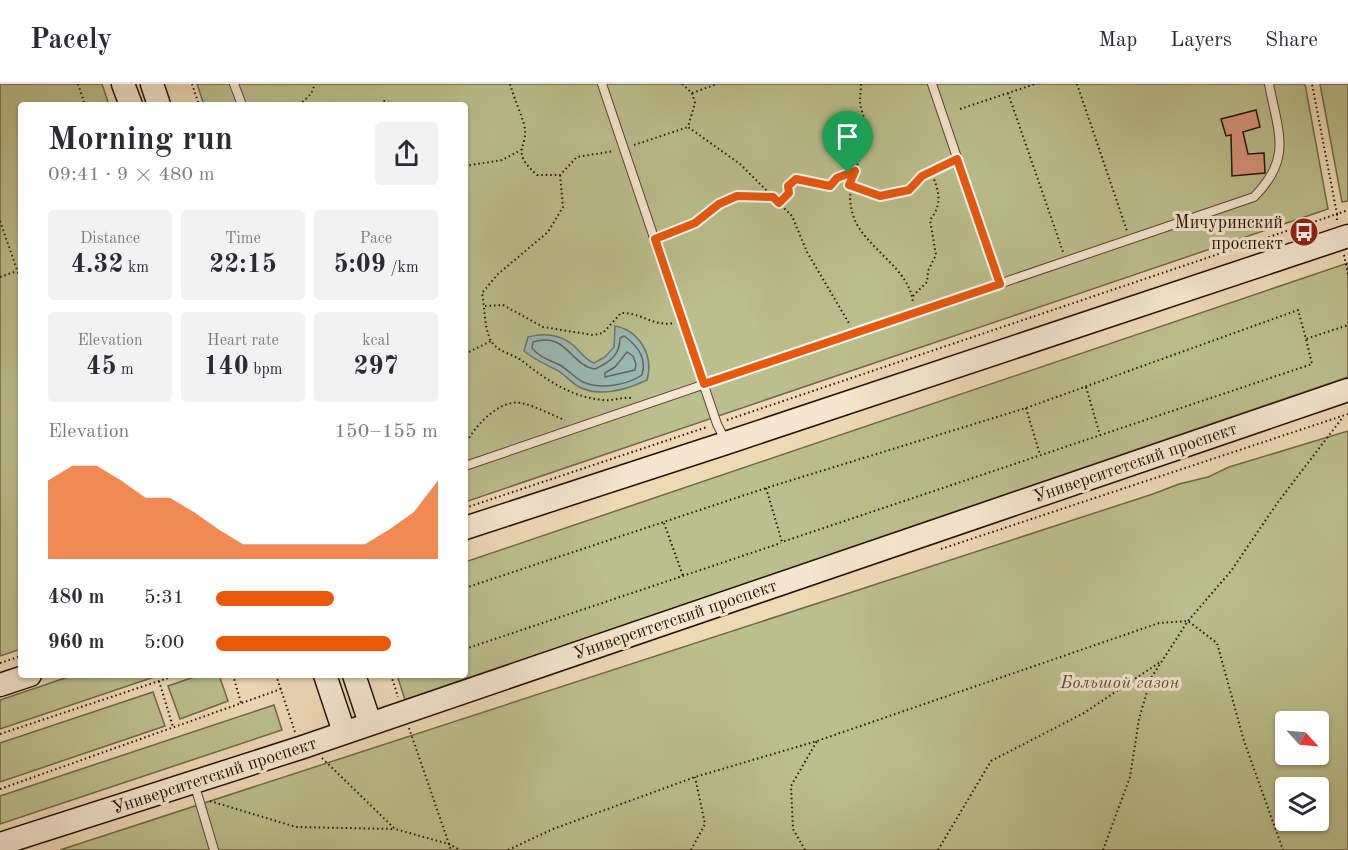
<!DOCTYPE html>
<meta charset="utf-8">
<style>
:root{--surface:#fff;--page:#f2f2f3;--text:#2b2b33;--muted:#7c7c81;--line:#e1e1e2;--accent:#ea580c}
body{margin:0;font-family:"Old Standard TT",serif;background:var(--page);color:var(--text);height:100vh;display:flex;flex-direction:column;font-size:22px;white-space:nowrap}
*{box-sizing:border-box;margin:0}
p{font-size:20px;color:var(--muted)}
.icon{flex:none;width:33px;height:33px;fill:none;stroke:currentColor;stroke-width:2;stroke-linecap:round;stroke-linejoin:round}
.map{position:relative;flex:1;overflow:hidden}
.sheet{position:absolute;left:18px;top:18px;width:450px;height:576px;display:flex;flex-direction:column;background:var(--surface);border-radius:6px;box-shadow:0 2px 4px #0004}
.sheet>*{flex:none}
.needle{width:39px;rotate:116deg}
.tools{position:absolute;left:1275px;top:627px;display:grid;gap:12px}
.tools a{display:grid;place-items:center;width:54px;height:54px;border-radius:6px;background:var(--surface);box-shadow:0 2px 4px #0004;font-size:30px}
.pin{position:absolute;display:grid;place-items:center;width:51px;height:51px;color:#fff;margin:-62px -26px;border-radius:50% 50% 50% 0;rotate:-45deg;box-shadow:0 0 6px #0007}
.pin .icon{rotate:45deg}
.round{display:grid;place-items:center;flex:none;width:63px;height:63px;border-radius:6px;background:var(--page)}
.overview{display:flex;align-items:center;justify-content:space-between;height:102px;padding:0 30px}
h1{font-size:33px;font-weight:800;line-height:45px}
.figures{display:grid;grid-template-columns:repeat(3,1fr);gap:9px;height:102px;padding:6px 30px}
.figures div{display:grid;align-content:center;border-radius:6px;background:var(--page);text-align:center}
.figures b{font-size:26px;font-weight:800}
.figures small{font-size:16px;font-weight:400}
.figures p{font-size:16px}
.chart{height:168px;padding:12px 30px}
.chart p{display:flex;justify-content:space-between}
.chart svg{width:100%;height:108px;margin-top:6px;fill:var(--accent);opacity:.7}
ul{padding:0 30px;list-style:none;font-size:20px}
li{display:grid;grid-template-columns:96px 72px 1fr;align-items:center;height:45px}
li i{height:15px;border-radius:8px;background:var(--accent)}
header{display:flex;align-items:center;gap:36px;box-sizing:border-box;height:84px;padding:0 30px;background:var(--surface);border-bottom:2px solid var(--line)}
header strong{font-size:28px}
nav{display:flex;gap:33px;margin-inline-start:auto;font-size:21px}
.map>svg:first-child{display:block}
.green{fill:#bbbf8d;stroke:#706846;stroke-width:1.5;fill-rule:evenodd}
.water{fill:#9bb9b6;stroke:#6c766d;stroke-width:1.5}
.lines{fill:none;stroke-linecap:round;stroke-linejoin:round}
.shore{stroke:#60665b;stroke-width:1.5}
.building{fill:#d8947b;stroke:#261200;stroke-width:1.5}
.lane-casing{stroke:#58442e;stroke-width:10}
.secondary-casing{stroke:#261200;stroke-width:25}
.path{stroke:#261200;stroke-width:2;stroke-dasharray:1.5 3;stroke-linecap:butt}
.lane{stroke:#f4e6d0;stroke-width:8}
.secondary{stroke:#f4e6d0;stroke-width:22}
.route-casing{stroke:#fff;stroke-width:12}
.route{stroke:#ea580c;stroke-width:8}
.labels{text-anchor:middle;stroke-width:6;stroke-linejoin:round;paint-order:stroke}
.poi-label{font-size:18px;fill:#261200;stroke:#f4e6d0;text-anchor:end}
.street-label{font-size:18px;fill:#261200;stroke:#f4e6d0}
.park-label{font-size:18px;font-style:italic;fill:#5a4f31;stroke:#f4e6d0}
</style>
<header>
<strong>Pacely</strong>
<nav><a>Map</a><a>Layers</a><a>Share</a></nav>
</header>
<div class="map">
<svg width="1348" height="766" viewBox="0 0 1348 766">
<rect width="100%" height="100%" fill="#eed9b7"/>
<filter id="stains"><feTurbulence type="fractalNoise" baseFrequency=".00333" numOctaves="4"/><feColorMatrix values="0 0 0 0 .2 0 0 0 0 .09 0 0 0 0 .02 0 0 0 .5 -.17"/></filter>
<radialGradient id="worn" r=".72"><stop offset=".6" stop-color="#630" stop-opacity="0"/><stop offset="1" stop-color="#630" stop-opacity=".3"/></radialGradient>
<g class="green">
<path d="M0 0H102L109 21H21V565L0 572Z"/>
<path d="M197 0H1305L1328 125 465 418V21H204Z"/>
<path d="M1320 0H1348V117L1342 118Z"/>
<path d="M1348 179V293L405 616 397 591H465V478Z"/>
<path d="M1348 347V766H60L1153 410 1179 400 1208 393 1229 383ZM1286 638H1318V670H1286ZM1286 704H1318V736H1286Z"/>
<path d="M74 591H160L0 645V616Z"/>
<path d="M200 591H219L228 617 180 635 168 602Z"/>
<path d="M153 608 165 642 0 698V659Z"/>
<path d="M274 621 282 646 0 740V712Z"/>
</g>
<path class="water" d="M615 242C640 247 654 272 647 296 626 306 601 314 579 303 572 299 567 293 560 288 548 281 536 277 524 267L528 253C543 249 560 250 573 261 581 268 584 275 594 279L605 273 614 263Z"/>
<g class="lines">
<g class="shore">
<path d="M624 252C637 261 647 274 642 291 627 301 601 306 583 298 575 294 568 286 560 281 549 276 539 273 532 264L533 258C566 247 571 282 595 285 610 278 620 271 620 254Z"/>
<path d="M627 268 633 272 636 280 635 286 605 293V289L615 283Z"/>
</g>
</g>
<path class="building" d="M1256 26 1260 43 1243 48 1248 70 1264 69 1265 89 1232 92 1231 51 1226 52 1221 35Z"/>
<g class="lines">
<g class="lane-casing">
<g id="lane">
<path d="M234 0 242 21"/>
<path d="M602 0 717 340 725 356"/>
<path d="M932 0 1000 200"/>
<path d="M465 382 1254 113C1293 74 1278 48 1269 0"/>
<path d="M194 699 214 766"/>
</g>
</g>
<g class="secondary-casing">
<g id="secondary">
<path d="M123 0 131 21"/>
<path d="M152 0 159 21"/>
<path d="M465 444 726 359 1348 152"/>
<path d="M325 591 344 648"/>
<path d="M354 591 370 639"/>
<path d="M0 601 30 591"/>
<path d="M0 760 300 664 1348 306"/>
</g>
</g>
<g class="path">
<path d="M78 0 85 21"/>
<path d="M192 0 199 21"/>
<path d="M510 0C514 14 520 27 524 40 530 65 508 65 537 91H560L577 73 614 67"/>
<path d="M682 0 692 9 717 0"/>
<path d="M861 0C861 6 860 12 860 18 861 27 866 36 865 45 865 79 841 98 854 134 866 165 910 184 913 219"/>
<path d="M1077 0 1127 147"/>
<path d="M692 9 695 19 688 43 740 80 792 132 807 168 850 241"/>
<path d="M1008 9 1063 168"/>
<path d="M299 21 311 10 315 0"/>
<path d="M381 21 384 17 394 21"/>
<path d="M960 25 1035 0"/>
<path d="M634 61 688 43"/>
<path d="M465 82 502 76 521 66"/>
<path d="M560 91 563 123 548 148 498 190 482 209C485 224 484 241 490 255 496 268 511 269 521 276 545 295 572 314 604 316 613 317 621 313 631 314"/>
<path d="M850 101 880 112 909 106 922 92 949 78"/>
<path d="M779 119 789 109 788 102 796 95 830 102 837 94 855 87"/>
<path d="M1337 136V130L1348 126"/>
<path d="M0 137 21 197"/>
<path d="M663 151 695 139 719 119 737 113H773"/>
<path d="M1344 171 1348 190"/>
<path d="M0 193 17 187"/>
<path d="M913 212 927 198 928 187 936 171 930 136C944 118 938 106 931 87"/>
<path d="M485 222 503 221 543 243 593 251 603 249 621 229C640 228 654 243 673 239"/>
<path d="M465 270 491 257"/>
<path d="M1086 303 1100 351"/>
<path d="M1026 324 1040 371"/>
<path d="M727 336 1337 130 1312 0"/>
<path d="M465 355 469 354C478 339 501 315 521 319 536 322 551 331 565 336"/>
<path d="M766 404 782 458 1312 280 1306 255"/>
<path d="M465 424 707 343"/>
<path d="M664 439 683 492"/>
<path d="M941 465 1348 330"/>
<path d="M465 504 766 404 1026 324 1298 226 1306 255 1348 241"/>
<path d="M465 565 781 459"/>
<path d="M0 579 21 572"/>
<path d="M233 591 241 619"/>
<path d="M276 591 295 648"/>
<path d="M391 591 398 613"/>
<path d="M159 597 173 643"/>
<path d="M409 644 451 766"/>
<path d="M0 650 177 591"/>
<path d="M322 674 395 745 449 760 460 766"/>
<path d="M0 705 281 605"/>
<path d="M210 717 296 743 395 745"/>
<path d="M508 766 553 745 695 693 817 657 1159 539 1188 537 1217 559 1244 657 1283 766"/>
<path d="M691 766 705 740 695 693"/>
<path d="M805 766 793 745 791 702 817 657"/>
<path d="M938 766 991 677 1084 629 1160 578"/>
<path d="M1103 766 1130 693 1139 635 1151 594 1188 537 1231 487 1278 418 1343 333"/>
</g>
<use href="#lane" class="lane"/>
<use href="#secondary" class="secondary"/>
</g>
<g class="lines">
<g class="route-casing">
<path id="route" d="M957 75 1000 200 704 300 655 155 695 139 719 120 737 112 773 113 779 119 789 109 788 102 796 95 830 102 837 94 855 87 849 101 880 112 909 106 922 92Z"/>
</g>
<use href="#route" class="route"/>
</g>
<defs>
<g id="bus-disc" transform="scale(1.5)"><circle r="9.5" fill="#8f2418" stroke="#f4e6d0"/><path d="M-5-6H5V4H4V6H2V4H-2V6H-4V4H-5ZM-3.5-4V0h7V-4ZM-3.5 1.2v1.5H-2V1.2ZM2 1.2v1.5H3.5V1.2Z" fill="#fff"/></g>
</defs>
<g fill-rule="evenodd">
<use href="#bus-disc" x="1304" y="148"/>
</g>
<g class="labels">
<g class="poi-label">
<text x="1283" y="144">Мичуринский<tspan x="1283" dy="21">проспект</tspan></text>
</g>
<g class="street-label">
<text transform="translate(1135 378) rotate(-19)" y="6">Университетский проспект</text>
<text transform="translate(675 535) rotate(-19)" y="6">Университетский проспект</text>
<text transform="translate(214 691) rotate(-18)" y="6">Университетский проспект</text>
</g>
<g class="park-label">
<text x="1120" y="604">Большой газон</text>
</g>
</g>
<rect width="100%" height="100%" filter="url(#stains)"/>
<rect width="100%" height="100%" fill="url(#worn)"/>
</svg>
<div class="tools">
<a><svg class="needle" viewBox="-14 -14 28 28"><path d="M0-13l5 13h-10z" fill="#e53935"/><path d="M0 13l5-13h-10z" fill="#7c7c81"/></svg></a>
<a><svg class="icon" aria-label="layers" viewBox="0 0 24 24"><path d="M12 4l9 5-9 5-9-5zM3 14l9 5 9-5"/></svg></a>
</div>
<div class="pin" style="left:848px;top:89px;background:#1e9e55"><svg class="icon" aria-label="arrive" viewBox="0 0 24 24"><path d="M6 21V4h12l-3 4 3 4H6"/></svg></div>
<section class="sheet">
<div class="overview"><div><h1>Morning run</h1><p>09:41 · 9 × 480 m</p></div><a class="round"><svg class="icon" aria-label="share" viewBox="0 0 24 24"><path d="M12 15V3M7 8l5-5 5 5M5 13v7h14v-7"/></svg></a></div>
<div class="figures">
<div><p>Distance</p><b>4.32<small> km</small></b></div>
<div><p>Time</p><b>22:15</b></div>
<div><p>Pace</p><b>5:09<small> /km</small></b></div>
</div>
<div class="figures">
<div><p>Elevation</p><b>45<small> m</small></b></div>
<div><p>Heart rate</p><b>140<small> bpm</small></b></div>
<div><p>kcal</p><b>297</b></div>
</div>
<div class="chart"><p><span>Elevation</span>150–155 m</p>
<svg viewBox="0 0 160 44" preserveAspectRatio="none"><path d="M0 44V12L10 6L20 6L30 12L40 19L50 19L60 25L70 32L80 38L90 38L100 38L110 38L120 38L130 38L140 32L150 25L160 12V44z"/></svg>
</div>
<ul>
<li><b>480 m</b>5:31<i style="width:53%"></i></li>
<li><b>960 m</b>5:00<i style="width:79%"></i></li>
</ul>
</section>
</div>
